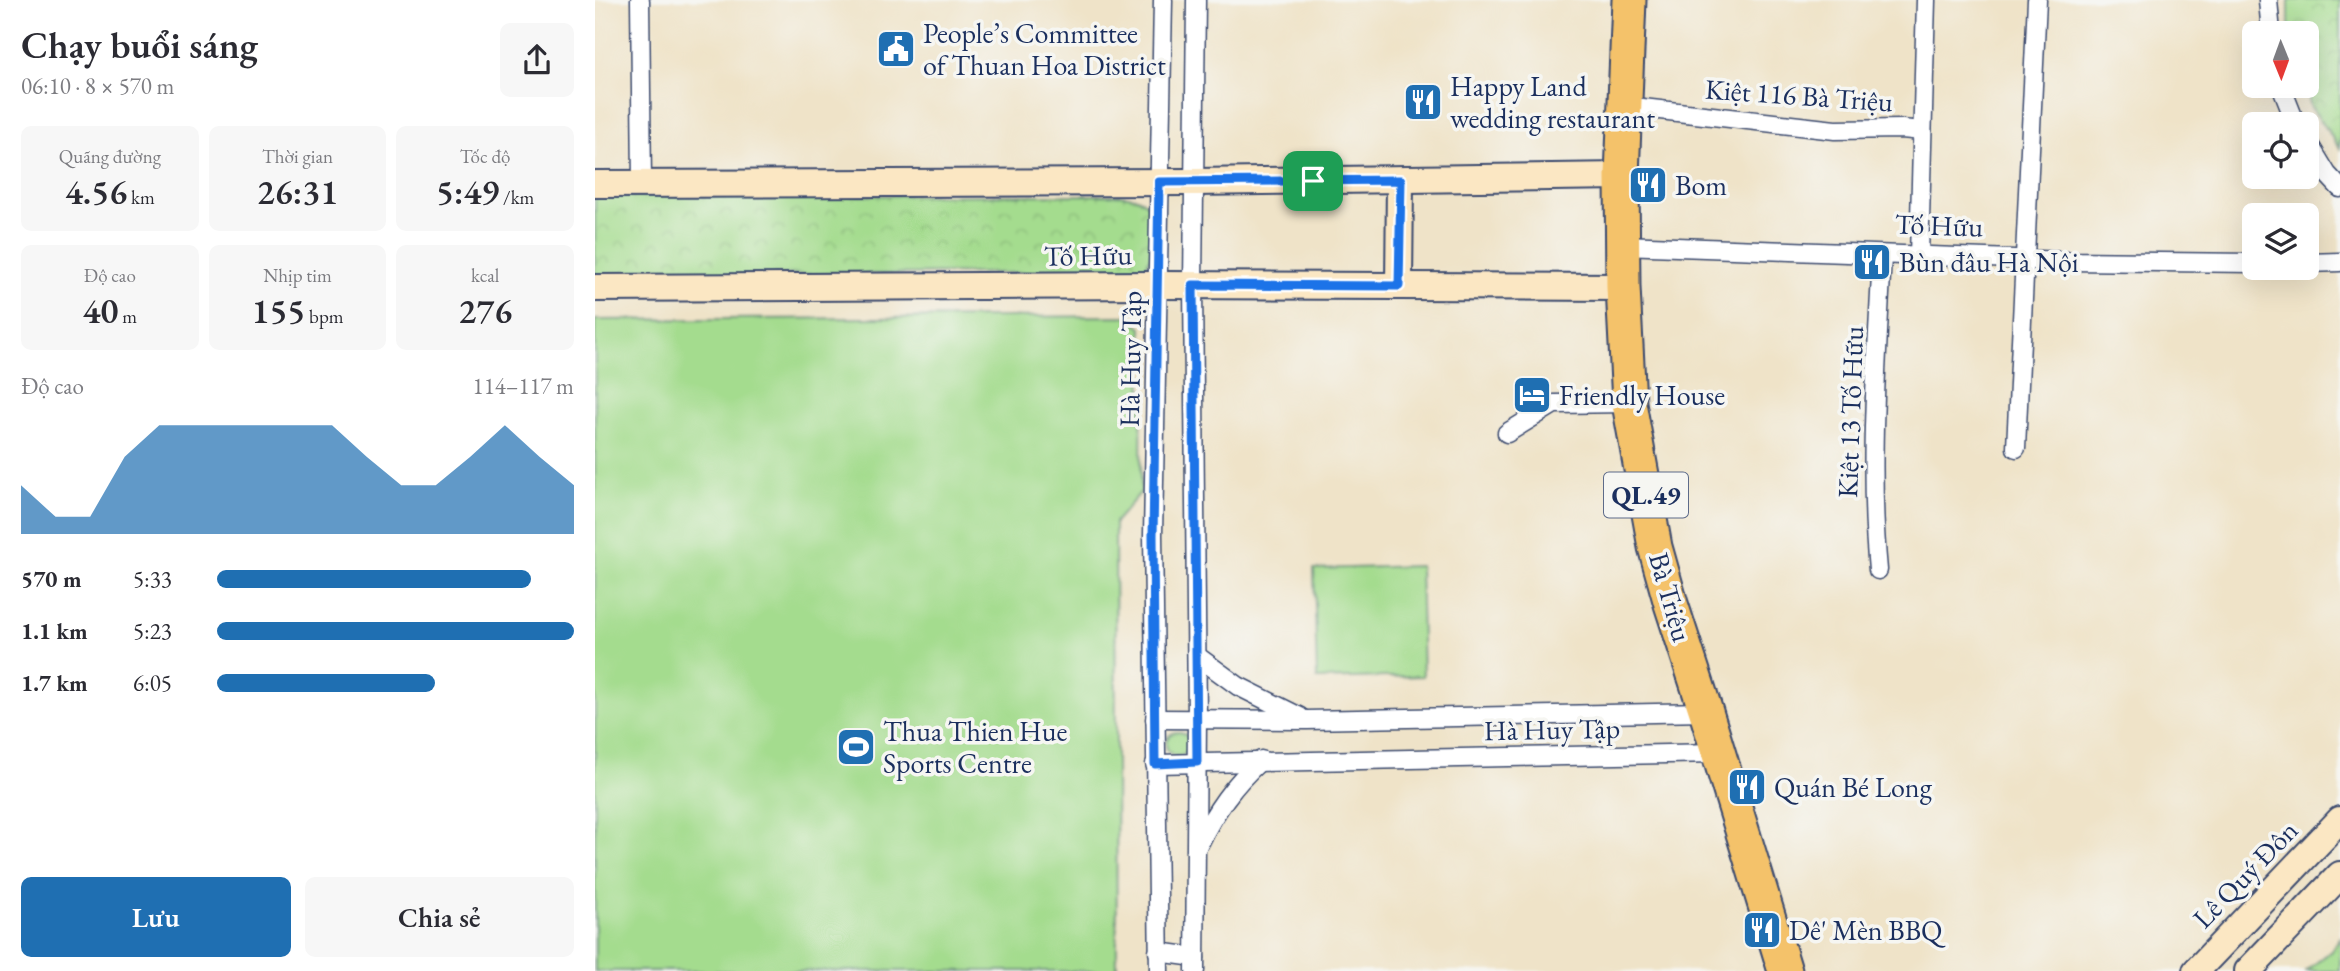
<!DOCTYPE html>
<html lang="vi">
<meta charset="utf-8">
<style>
:root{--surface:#fff;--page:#f7f7f7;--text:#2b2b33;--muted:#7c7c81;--accent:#1f6fb2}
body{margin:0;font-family:"EB Garamond",serif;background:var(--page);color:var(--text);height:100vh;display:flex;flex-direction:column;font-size:26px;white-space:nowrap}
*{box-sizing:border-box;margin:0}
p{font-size:23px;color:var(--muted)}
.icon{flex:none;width:38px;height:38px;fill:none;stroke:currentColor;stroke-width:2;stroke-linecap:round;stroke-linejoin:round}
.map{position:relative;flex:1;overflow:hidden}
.side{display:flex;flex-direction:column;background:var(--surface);width:595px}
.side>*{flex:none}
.needle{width:46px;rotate:179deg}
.tools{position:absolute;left:1647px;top:21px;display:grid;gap:14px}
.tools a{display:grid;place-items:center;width:77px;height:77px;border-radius:10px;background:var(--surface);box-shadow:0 7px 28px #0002;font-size:35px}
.pin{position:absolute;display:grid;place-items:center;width:60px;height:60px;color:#fff;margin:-30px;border-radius:14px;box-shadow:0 4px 10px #0006}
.round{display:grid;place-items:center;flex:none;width:74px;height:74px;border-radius:10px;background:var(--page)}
.head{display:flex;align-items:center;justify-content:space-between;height:119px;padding:0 21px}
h1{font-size:38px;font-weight:600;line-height:52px}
.metrics{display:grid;grid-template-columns:repeat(3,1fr);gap:10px;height:119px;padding:7px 21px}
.metrics div{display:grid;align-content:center;border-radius:10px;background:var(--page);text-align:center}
.metrics b{font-size:35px;font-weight:600}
.metrics small{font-size:19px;font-weight:400}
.metrics p{font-size:19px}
.chart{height:196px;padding:14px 21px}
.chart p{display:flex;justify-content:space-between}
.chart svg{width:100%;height:126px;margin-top:7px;fill:var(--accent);opacity:.7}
.primary-button{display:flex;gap:14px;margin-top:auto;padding:14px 21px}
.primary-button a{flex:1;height:80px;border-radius:10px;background:var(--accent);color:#fff;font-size:28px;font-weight:600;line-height:80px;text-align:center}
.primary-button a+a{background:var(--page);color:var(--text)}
ul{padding:0 21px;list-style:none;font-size:23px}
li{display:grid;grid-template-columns:112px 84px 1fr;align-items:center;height:52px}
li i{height:18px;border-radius:9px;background:var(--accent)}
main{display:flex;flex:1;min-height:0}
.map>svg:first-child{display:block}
.grass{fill:url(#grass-tufts);stroke:#608676;stroke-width:2}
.park{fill:url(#park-crowns);stroke:#608676;stroke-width:2}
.garden{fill:#a4dc8e;stroke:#608676;stroke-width:2}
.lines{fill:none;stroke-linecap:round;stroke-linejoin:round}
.street-casing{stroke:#3b4a6e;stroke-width:21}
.secondary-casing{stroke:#3b4a6e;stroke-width:30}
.highway-casing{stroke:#3b4a6e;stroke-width:37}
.street{stroke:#fff;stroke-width:18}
.secondary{stroke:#fbe7c3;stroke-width:26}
.highway{stroke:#f4c26a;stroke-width:33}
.route-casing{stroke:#fff;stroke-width:14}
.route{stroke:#1a73e8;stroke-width:9}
.labels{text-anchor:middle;stroke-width:7;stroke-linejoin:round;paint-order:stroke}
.shield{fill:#f6f6f2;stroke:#5d6b8a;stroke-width:2}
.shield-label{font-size:26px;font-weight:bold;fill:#1b2f5e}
.poi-label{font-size:28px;fill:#1b2f5e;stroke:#f6f6f2;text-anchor:start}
.street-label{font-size:28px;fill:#1b2f5e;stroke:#f6f6f2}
</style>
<main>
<section class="side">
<div class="head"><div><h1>Chạy buổi sáng</h1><p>06:10 · 8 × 570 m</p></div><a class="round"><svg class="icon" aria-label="share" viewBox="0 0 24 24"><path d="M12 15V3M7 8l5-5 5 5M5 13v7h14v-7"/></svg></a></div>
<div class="metrics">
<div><p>Quãng đường</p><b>4.56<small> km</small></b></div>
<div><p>Thời gian</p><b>26:31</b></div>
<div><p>Tốc độ</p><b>5:49<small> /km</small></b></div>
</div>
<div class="metrics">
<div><p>Độ cao</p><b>40<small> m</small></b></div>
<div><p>Nhịp tim</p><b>155<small> bpm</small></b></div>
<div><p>kcal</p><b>276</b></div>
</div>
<div class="chart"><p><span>Độ cao</span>114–117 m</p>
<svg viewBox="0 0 160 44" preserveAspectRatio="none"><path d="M0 44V27L10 38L20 38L30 17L40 6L50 6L60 6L70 6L80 6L90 6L100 17L110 27L120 27L130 17L140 6L150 17L160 27V44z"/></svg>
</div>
<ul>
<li><b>570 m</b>5:33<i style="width:88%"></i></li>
<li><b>1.1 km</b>5:23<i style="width:100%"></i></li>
<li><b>1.7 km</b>6:05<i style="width:61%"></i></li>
</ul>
<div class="primary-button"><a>Lưu</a><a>Chia sẻ</a></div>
</section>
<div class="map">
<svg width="1745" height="971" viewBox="0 0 1745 971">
<defs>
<pattern id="grass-tufts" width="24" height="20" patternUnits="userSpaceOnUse" patternTransform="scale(1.75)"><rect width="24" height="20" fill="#a4dc8e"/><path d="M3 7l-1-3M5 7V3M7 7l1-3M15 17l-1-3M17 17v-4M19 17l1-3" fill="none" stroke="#8dbd7d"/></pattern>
<pattern id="park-crowns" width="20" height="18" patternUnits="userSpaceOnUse" patternTransform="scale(1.75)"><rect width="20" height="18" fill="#a4dc8e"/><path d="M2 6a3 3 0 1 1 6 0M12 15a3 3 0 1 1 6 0" fill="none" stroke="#8dbd7d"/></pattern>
</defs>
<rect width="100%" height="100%" fill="#f6f6f2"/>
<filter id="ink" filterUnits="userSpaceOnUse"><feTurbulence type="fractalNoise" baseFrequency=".0143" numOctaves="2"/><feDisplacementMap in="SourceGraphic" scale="14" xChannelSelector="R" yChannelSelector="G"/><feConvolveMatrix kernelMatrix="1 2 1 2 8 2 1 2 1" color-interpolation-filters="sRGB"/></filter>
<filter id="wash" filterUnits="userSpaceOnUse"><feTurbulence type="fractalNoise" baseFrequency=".00686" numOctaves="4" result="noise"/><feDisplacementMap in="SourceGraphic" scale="28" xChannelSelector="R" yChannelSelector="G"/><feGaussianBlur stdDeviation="1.57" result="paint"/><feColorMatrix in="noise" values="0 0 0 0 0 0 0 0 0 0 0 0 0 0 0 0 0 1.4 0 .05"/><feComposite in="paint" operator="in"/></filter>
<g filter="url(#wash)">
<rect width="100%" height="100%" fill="#efe3c8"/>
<circle class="grass" cx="583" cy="744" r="12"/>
<g class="park">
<path d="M1694 0H1745V148L1716 107 1710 86 1712 33H1697L1694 24Z"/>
<path d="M525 195C535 196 544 197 552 204 558 211 558 252 554 260 552 266 547 269 542 272L0 276V196Z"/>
</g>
<g class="garden">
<path d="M531 316 547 328 546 492 520 522 522 971H0V320Z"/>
<path d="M825 566 828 676 722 679 719 569Z"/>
<path d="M1745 938V971H1711L1736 951Z"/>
</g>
</g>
<g filter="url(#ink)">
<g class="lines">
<g class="street-casing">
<g id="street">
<path d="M45 0 47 183"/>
<path d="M1673 0 1676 33"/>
<path d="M1686 86 1701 124"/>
<path d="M1030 106 1240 130 1307 129 1327 131"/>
<path d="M1712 141 1732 174 1745 188"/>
<path d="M1027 245 1472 261 1659 263"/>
<path d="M1324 256 1331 0"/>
<path d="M1712 263 1745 262"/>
<path d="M912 433 959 404 1034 403"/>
<path d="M1421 448 1442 0"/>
<path d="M1283 570C1273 466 1282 360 1287 255"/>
<path d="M602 656 643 686 705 717"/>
<path d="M560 719 712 720 1111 712"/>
<path d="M560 764 1123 753"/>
<path d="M604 844C620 811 638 785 666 760"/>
<path d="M563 952 600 957"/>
<path d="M564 971 558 535 568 0"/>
<path d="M600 971 602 719 598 285 601 0"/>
</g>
</g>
<g class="secondary-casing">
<g id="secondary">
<path d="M0 184 600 182 1027 176"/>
<path d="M804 286 805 180"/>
<path d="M0 288 562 285 1028 287"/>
<path d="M1601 971 1745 820"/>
<path d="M1653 971 1745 875"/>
</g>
</g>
<g class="highway-casing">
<path id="highway" d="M1034 0 1027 176 1028 287 1034 403 1060 547 1076 604 1111 712 1190 971"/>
</g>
<use href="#street" class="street"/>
<use href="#secondary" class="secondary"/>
<use href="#highway" class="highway"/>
</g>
</g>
<g class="lines" filter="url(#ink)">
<g class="route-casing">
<path id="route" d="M806 180 804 286 598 285 602 762 560 764 558 536 564 182Z"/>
</g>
<use href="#route" class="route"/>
</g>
<defs>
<g id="civic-square" transform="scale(2.0125)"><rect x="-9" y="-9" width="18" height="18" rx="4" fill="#1f6fb2" stroke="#f6f6f2"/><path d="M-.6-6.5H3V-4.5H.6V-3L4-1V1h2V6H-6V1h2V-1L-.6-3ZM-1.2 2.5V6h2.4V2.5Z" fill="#fff"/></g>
<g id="restaurant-square" transform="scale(2.0125)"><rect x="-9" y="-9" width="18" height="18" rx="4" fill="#1f6fb2" stroke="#f6f6f2"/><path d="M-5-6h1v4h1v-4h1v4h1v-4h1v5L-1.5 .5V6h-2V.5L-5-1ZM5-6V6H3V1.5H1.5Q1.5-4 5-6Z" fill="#fff"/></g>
<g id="hotel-square" transform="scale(2.0125)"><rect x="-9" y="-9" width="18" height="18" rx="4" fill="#1f6fb2" stroke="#f6f6f2"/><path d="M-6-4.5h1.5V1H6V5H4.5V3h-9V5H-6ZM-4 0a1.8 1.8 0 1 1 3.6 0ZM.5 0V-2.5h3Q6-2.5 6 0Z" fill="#fff"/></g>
<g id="stadium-square" transform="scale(2.0125)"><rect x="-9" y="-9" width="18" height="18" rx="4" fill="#1f6fb2" stroke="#f6f6f2"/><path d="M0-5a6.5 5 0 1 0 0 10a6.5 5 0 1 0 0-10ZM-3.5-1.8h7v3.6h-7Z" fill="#fff"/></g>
</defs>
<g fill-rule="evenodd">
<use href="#civic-square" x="301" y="49"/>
<use href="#restaurant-square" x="828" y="102"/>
<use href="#restaurant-square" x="1053" y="185"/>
<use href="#restaurant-square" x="1277" y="262"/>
<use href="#hotel-square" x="937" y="395"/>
<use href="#stadium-square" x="261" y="747"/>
<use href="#restaurant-square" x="1152" y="787"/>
<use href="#restaurant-square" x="1167" y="930"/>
</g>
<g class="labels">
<rect class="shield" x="1009" y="472.5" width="84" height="45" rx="5"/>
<g class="shield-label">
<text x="1051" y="504">QL.49</text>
</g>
<g class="poi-label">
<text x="328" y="43">People’s Committee<tspan x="328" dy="32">of Thuan Hoa District</tspan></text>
<text x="855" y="96">Happy Land<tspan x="855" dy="32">wedding restaurant</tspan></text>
<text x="1080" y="195">Bom</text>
<text x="1304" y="272">Bùn đâu Hà Nội</text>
<text x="964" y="405">Friendly House</text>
<text x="288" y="741">Thua Thien Hue<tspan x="288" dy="32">Sports Centre</tspan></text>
<text x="1179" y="797">Quán Bé Long</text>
<text x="1194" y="940">Dê' Mèn BBQ</text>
</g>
<g class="street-label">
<text transform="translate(1204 95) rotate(4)" y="10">Kiệt 116 Bà Triệu</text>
<text transform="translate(1344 225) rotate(2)" y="10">Tố Hữu</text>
<text transform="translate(493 255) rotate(-1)" y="10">Tố Hữu</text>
<text transform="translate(535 359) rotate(-89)" y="10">Hà Huy Tập</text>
<text transform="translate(1255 412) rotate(-88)" y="10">Kiệt 13 Tố Hữu</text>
<text transform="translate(1076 597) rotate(74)" y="10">Bà Triệu</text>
<text transform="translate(957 729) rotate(-1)" y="10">Hà Huy Tập</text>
<text transform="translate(1650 874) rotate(-46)" y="10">Lê Quý Đôn</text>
</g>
</g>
</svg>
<div class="tools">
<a><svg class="needle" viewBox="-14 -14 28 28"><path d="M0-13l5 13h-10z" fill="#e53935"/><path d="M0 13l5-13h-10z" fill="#7c7c81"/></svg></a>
<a><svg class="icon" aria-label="locate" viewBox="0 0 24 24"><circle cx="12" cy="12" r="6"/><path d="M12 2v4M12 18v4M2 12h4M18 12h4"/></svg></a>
<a><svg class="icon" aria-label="layers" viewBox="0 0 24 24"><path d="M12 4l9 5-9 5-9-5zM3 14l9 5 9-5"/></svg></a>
</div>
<div class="pin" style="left:718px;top:181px;background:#1e9e55"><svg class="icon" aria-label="arrive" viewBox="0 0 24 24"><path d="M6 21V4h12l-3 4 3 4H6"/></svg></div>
</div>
</main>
